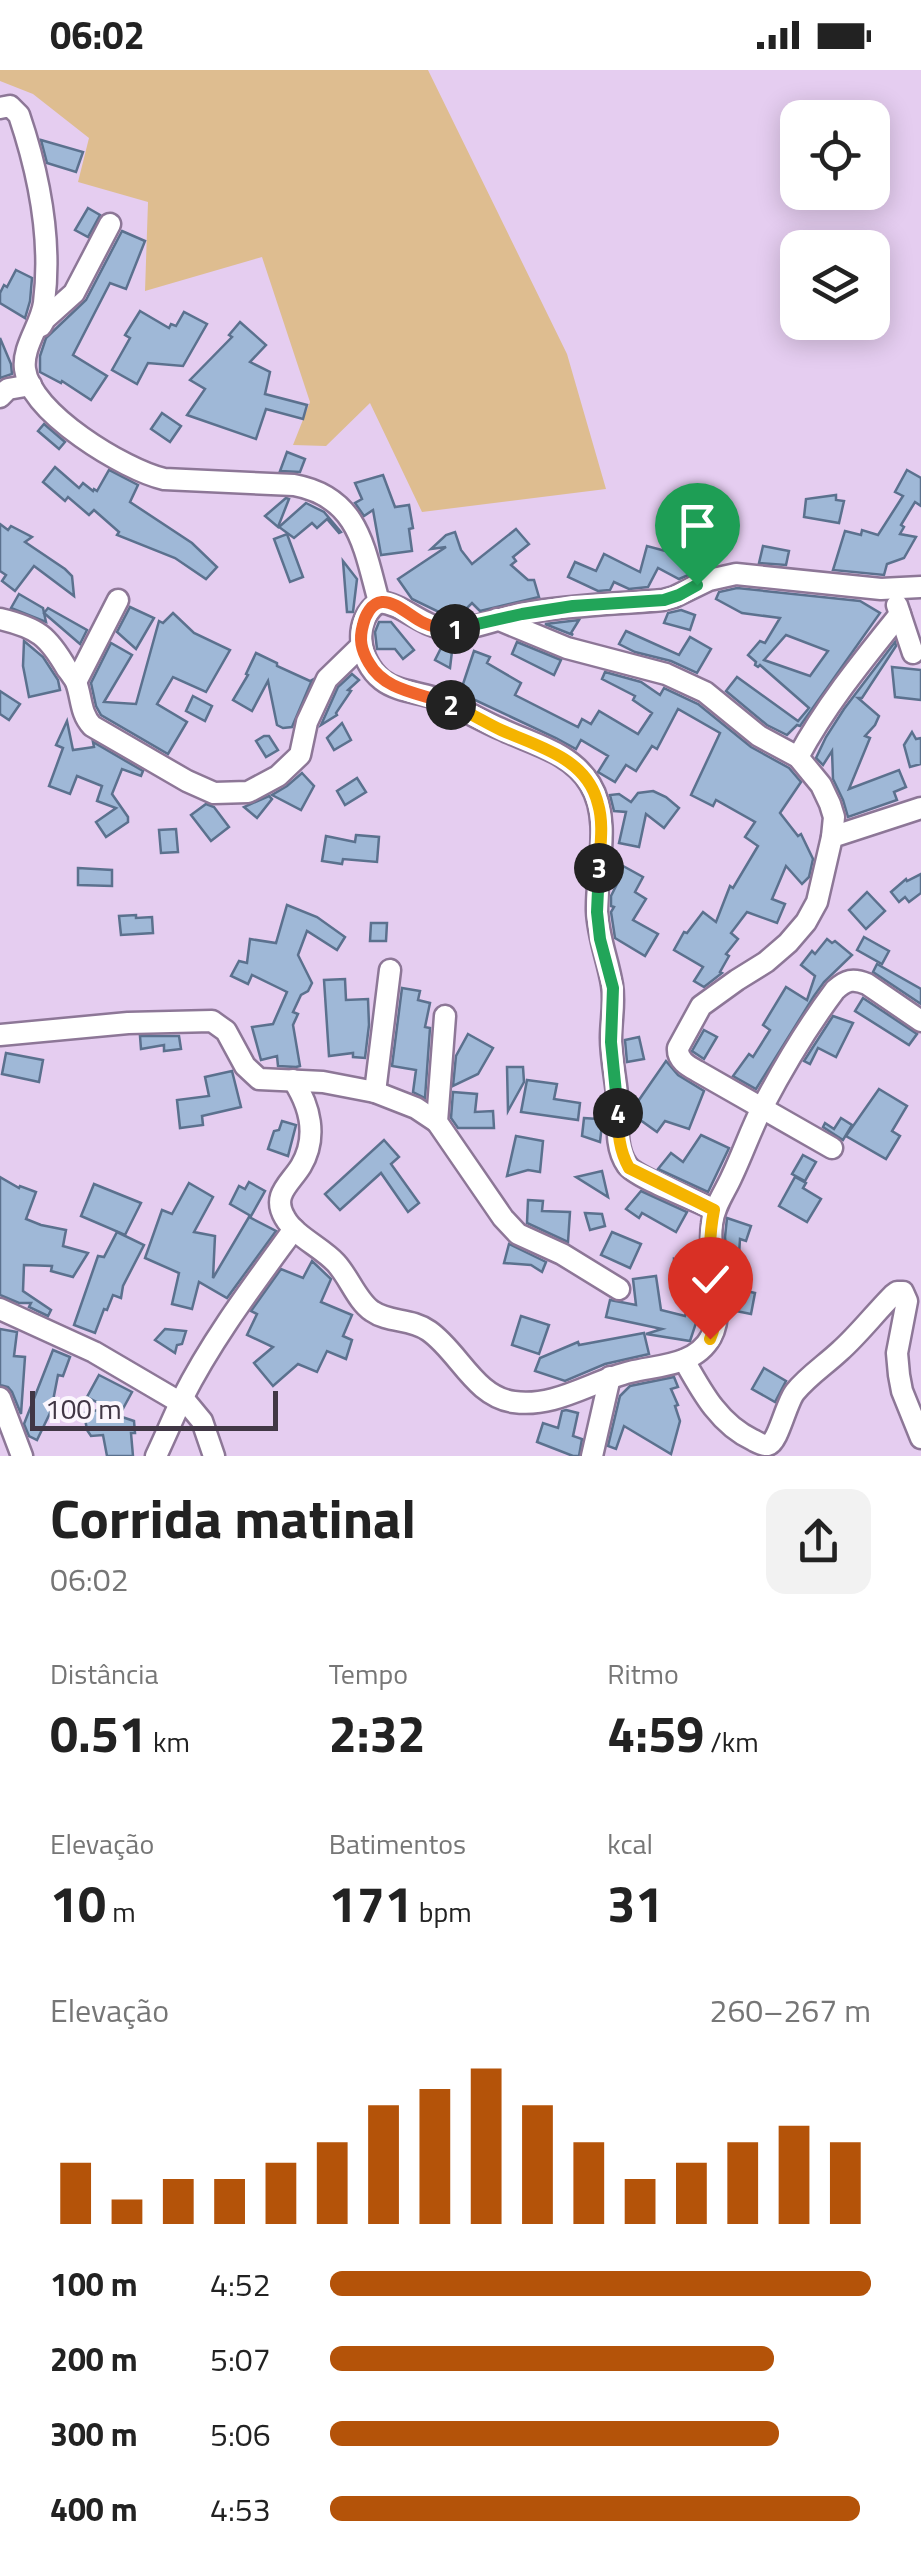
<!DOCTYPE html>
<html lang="pt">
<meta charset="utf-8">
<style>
:root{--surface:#fff;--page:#f2f2f2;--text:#222;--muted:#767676;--accent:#b45309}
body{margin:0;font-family:"Titillium Web",sans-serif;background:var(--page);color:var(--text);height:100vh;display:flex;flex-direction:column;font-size:38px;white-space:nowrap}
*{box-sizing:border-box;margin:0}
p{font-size:32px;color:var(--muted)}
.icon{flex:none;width:55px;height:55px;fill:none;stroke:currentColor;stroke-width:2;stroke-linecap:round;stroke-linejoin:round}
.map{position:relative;height:1386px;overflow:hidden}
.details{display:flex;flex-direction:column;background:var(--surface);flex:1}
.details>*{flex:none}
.fabs{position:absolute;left:780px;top:30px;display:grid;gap:20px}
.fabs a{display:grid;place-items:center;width:110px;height:110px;border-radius:20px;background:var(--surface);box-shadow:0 5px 25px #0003;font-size:50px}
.scale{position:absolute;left:30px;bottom:25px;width:248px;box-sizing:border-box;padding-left:10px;border:5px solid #413745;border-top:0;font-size:28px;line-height:35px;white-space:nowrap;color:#413745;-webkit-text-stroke:8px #fbf6fd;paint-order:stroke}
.pin{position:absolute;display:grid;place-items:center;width:85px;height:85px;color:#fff;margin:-102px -42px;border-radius:50% 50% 50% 0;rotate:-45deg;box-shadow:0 0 10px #0007}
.pin .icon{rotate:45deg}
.km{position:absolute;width:50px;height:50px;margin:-25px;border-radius:50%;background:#222;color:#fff;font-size:28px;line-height:50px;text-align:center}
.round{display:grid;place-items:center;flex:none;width:105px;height:105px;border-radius:20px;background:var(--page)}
.headline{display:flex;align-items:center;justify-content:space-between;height:170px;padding:0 50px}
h1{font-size:55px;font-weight:700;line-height:75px}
.metrics{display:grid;grid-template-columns:repeat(3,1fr);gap:15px;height:170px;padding:10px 50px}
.metrics div{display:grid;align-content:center}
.metrics b{font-size:50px;font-weight:700}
.metrics small{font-size:28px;font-weight:400}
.metrics p{font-size:28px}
.chart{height:280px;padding:20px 50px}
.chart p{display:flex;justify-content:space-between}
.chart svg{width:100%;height:180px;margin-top:10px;stroke:var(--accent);stroke-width:6}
ul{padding:0 50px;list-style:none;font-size:32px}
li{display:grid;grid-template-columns:160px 120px 1fr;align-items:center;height:75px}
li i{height:25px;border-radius:12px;background:var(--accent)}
.status{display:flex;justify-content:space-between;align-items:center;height:70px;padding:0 50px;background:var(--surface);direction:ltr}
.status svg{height:28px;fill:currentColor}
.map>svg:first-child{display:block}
.green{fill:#debd90}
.building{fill:#9fb8d7;stroke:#5b718e;stroke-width:2.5;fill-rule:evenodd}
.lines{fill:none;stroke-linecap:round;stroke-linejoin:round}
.minor-casing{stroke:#8d7797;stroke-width:25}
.minor{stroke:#fff;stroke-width:20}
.split-1-casing{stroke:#fff;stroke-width:20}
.split-2-casing{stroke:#fff;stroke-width:20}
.split-3-casing{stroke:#fff;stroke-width:20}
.split-4-casing{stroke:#fff;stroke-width:20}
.split-5-casing{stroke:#fff;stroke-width:20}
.split-1{stroke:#22a559;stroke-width:12}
.split-2{stroke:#f0652b;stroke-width:12}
.split-3{stroke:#f5b400;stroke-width:12}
.split-4{stroke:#22a559;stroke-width:12}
.split-5{stroke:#f5b400;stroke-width:12}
</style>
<div class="status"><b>06:02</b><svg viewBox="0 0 49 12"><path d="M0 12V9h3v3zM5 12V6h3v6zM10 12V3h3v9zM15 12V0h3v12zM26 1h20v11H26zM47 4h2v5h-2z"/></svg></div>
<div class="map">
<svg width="921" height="1386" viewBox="0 0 921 1386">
<rect width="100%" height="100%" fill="#e5cdf0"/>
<path class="green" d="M0 0H428L567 284 606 419 422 442 370 333 326 376 293 375 310 332 262 187 145 221 148 132 78 112 89 68 33 24 0 11Z"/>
<g class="building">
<path d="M41 70 83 82 76 102 47 93Z"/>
<path d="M88 138 100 145 88 167 75 160Z"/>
<path d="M122 161 145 171 126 219 110 213 73 285 107 306 91 330 62 311 61 313 40 302V286L46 268 86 230Z"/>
<path d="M16 200 32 208 30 231 25 248 0 233V223L4 215 7 217Z"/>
<path d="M140 241 169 258 171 254 176 256 184 242 207 254 183 296 148 293 137 314 112 300 130 268 125 265Z"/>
<path d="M240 252 266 275 250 292 270 302 265 324 307 335 303 349 266 339 256 369 187 345 205 319 190 310 232 267 229 265Z"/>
<path d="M0 268 11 294 12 304 0 308Z"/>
<path d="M162 343 181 356 170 372 151 359Z"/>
<path d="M44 354 65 372 59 379 38 361Z"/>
<path d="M287 382 305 389 300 402 280 401Z"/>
<path d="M55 397 79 418 83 413 93 421 94 419 97 421 109 400 138 415 130 432 192 473 217 497 206 509 175 488 117 465 119 462 94 440 89 445 68 427 65 431 43 412Z"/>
<path d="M907 400 921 408V436L915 432 901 455 904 457 900 464 916 467 904 488 887 494 884 505 833 500 845 461 861 465 862 460 878 465 903 426 895 422Z"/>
<path d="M383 405 395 437 409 435 413 458 409 459 412 481 381 485 373 440 364 446 355 433 362 429 355 413Z"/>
<path d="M836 425V430L844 431 839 453 804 447 806 429Z"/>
<path d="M286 428 289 429 278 457 265 446Z"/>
<path d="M306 433 324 442 341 462 339 463 327 449 317 458 312 453 294 468 279 457Z"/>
<path d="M0 454 8 460 11 456 32 467 25 472 65 499 72 506 74 526 34 496 15 521 2 511 6 505 0 501Z"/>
<path d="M516 459 529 474 513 487 516 491 511 495 528 510H534L539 527 480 541 472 533 460 545 443 544 412 529 398 509 446 477 431 479 446 465 455 462 461 480 472 494Z"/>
<path d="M287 464 303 507 290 512 274 469Z"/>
<path d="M690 472 717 484 712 495 679 509 658 498 648 517 629 519 614 512 610 520 598 521 568 507 575 492 596 501 604 484 640 502 647 476 684 486Z"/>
<path d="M763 476 789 481 786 495 759 493Z"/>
<path d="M343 491 357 509 353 542H347Z"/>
<path d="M737 518 860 531 880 543 800 656 797 655 787 665 767 655 726 621 737 607 798 651 809 638 760 595 758 597 755 595 756 592 748 585 760 571 765 573 780 548 742 543 716 529 719 522ZM786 565 828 581 810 606 764 590Z"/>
<path d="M19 524 43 538 46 552 11 538Z"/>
<path d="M130 537 154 548 136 579 117 562Z"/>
<path d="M48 538 87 560 80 574 44 543Z"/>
<path d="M681 540 695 545 690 560 664 553 668 543Z"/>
<path d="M173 543 194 563 230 580 206 622 173 607 157 634 187 652 168 684 101 645 96 636 91 613 111 573 132 585 104 632 136 634 159 551 163 553Z"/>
<path d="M579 550 571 563 573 565 545 554Z"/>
<path d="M379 552H391L414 580 403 589 395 579H377L375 562Z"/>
<path d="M626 561 679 585 690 567 711 579 697 603 671 591 635 582 619 574Z"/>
<path d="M24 571 43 587 58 610 60 620 29 627 23 596Z"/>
<path d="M444 572 453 573 450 598 435 590Z"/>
<path d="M517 572 561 590 554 605 512 584Z"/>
<path d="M895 572 896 576 862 628H858L879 646 875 655 865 666 870 668 849 719 899 700 906 717 894 722 897 730 848 747 843 730 833 709 832 681 823 695 816 688 826 667 844 639Z"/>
<path d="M474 581 490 587 487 593 521 613 515 625 578 657 582 649 591 654 599 641 638 664 652 643 633 630 635 626 602 609 605 602 641 612 660 625 664 618 698 634 751 677 789 698 801 712 780 743 798 766 801 764 813 789 809 807 802 814 786 796 772 829 785 834 777 853 747 842 731 863 738 869 726 884 729 886 720 902 722 903 704 917 694 911 703 897 674 880 684 862 687 863 703 842 716 852 730 816 733 818 758 776 745 767 755 752 716 730 713 736 691 725 720 663 678 639 657 679 652 676 636 701 626 695 615 712 598 702 608 686 581 670 576 679 556 668 460 623Z"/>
<path d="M256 583 277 593V596L310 611 312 610 292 657 283 658 277 655 268 611 252 641 233 630 248 605 246 604Z"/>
<path d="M892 597 921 600V630L895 627Z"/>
<path d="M352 604 359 610 348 620 351 621 336 643 337 645 321 655 338 617Z"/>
<path d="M0 621 20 634 9 650 0 644Z"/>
<path d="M193 626 212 636 205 651 186 641Z"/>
<path d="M67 651 73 680 94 677 93 672 143 701 141 706 122 699 112 724 128 747V752L106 767 96 752 116 738 97 731 102 716 77 706 70 724 49 716 63 678 56 675Z"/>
<path d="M342 653 351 670 334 680 327 668Z"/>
<path d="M912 662 916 669 921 668V694L910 697 904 675Z"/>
<path d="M264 666H269L278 680 266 687 256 671Z"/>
<path d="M302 703 314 716 301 740 272 725 287 716Z"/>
<path d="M357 708 366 722 345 735 337 721Z"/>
<path d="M653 721 666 727 679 738 664 758 646 744 639 777 619 773 626 742 614 741 610 725 619 724 631 732 638 723Z"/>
<path d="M269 726 272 729 257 748 244 737Z"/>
<path d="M206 734 214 737 229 757 211 771 191 745Z"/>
<path d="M176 759 178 782 161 783 159 760Z"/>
<path d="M356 765 379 767 377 792 343 789 342 794 322 791 326 766 355 772Z"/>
<path d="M614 791 643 807 635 822 646 829 633 850 658 864 645 886 615 868 611 842 614 837 611 836V826L618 812 612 810Z"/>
<path d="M78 798 112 800V816L78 815Z"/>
<path d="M921 804V823L909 832 905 827 899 832 891 822 906 809 907 811Z"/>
<path d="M867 822 885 841 866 859 849 840Z"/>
<path d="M287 835 317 847 345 867 337 880 307 861 298 885 312 913 308 921 301 925 293 942 298 944 293 955 300 996 296 997 278 996 277 986 261 990 252 957 273 954 287 922 252 905 248 914 231 906 239 891 247 893 250 869 276 873Z"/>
<path d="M136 845V848L152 847 153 863 121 865 119 846Z"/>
<path d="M371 853H387L386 871H370Z"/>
<path d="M864 867 889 881 882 894 857 880Z"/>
<path d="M827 869 832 873 835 871 852 885 824 912 814 926 756 1019 733 1006 749 984 753 987 770 960 763 955 786 917 807 930 815 906 801 895 812 881 815 884Z"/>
<path d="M877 894 921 919V934L873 902Z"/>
<path d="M345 909 346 930 368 929 369 955 365 988 353 987V983L329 986 324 910Z"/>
<path d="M402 918 420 921 418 930 430 933 425 957 430 958 425 1028 413 1022 416 1000 392 996Z"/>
<path d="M863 928 917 964 909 975 855 941Z"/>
<path d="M833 946 853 953 836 987 818 978 810 994 804 991Z"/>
<path d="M704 960 717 967 704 989 692 981Z"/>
<path d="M468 964 493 978 478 1004 453 1016 456 986Z"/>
<path d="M140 966H179L181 979 164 981V975L141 979Z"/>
<path d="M639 967 644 989 627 992 625 970Z"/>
<path d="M6 983 43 990 39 1012 2 1004Z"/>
<path d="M666 991 678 1005 704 1021 689 1059 665 1051 657 1062 632 1044V1040Z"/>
<path d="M507 997H523L524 1012 508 1041Z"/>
<path d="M232 1001 241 1037 202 1046 203 1055 180 1058 177 1030 209 1026 205 1007Z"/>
<path d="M527 1010 557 1014 554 1029 580 1033 578 1050 521 1042Z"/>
<path d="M879 1019 907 1036 892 1061 900 1066 886 1089 846 1066Z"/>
<path d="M453 1022 477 1024 475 1042 493 1041 494 1058H458L451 1048Z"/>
<path d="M584 1048 597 1049V1054H602L600 1072 582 1066Z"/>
<path d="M841 1048 852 1055 843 1070 823 1057 825 1053 834 1059Z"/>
<path d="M282 1051 296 1055 288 1086 268 1079 274 1061 279 1060Z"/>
<path d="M701 1065 729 1078 708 1122 658 1099 671 1083 683 1092Z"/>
<path d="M516 1066 543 1071 540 1102 528 1100 507 1106Z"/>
<path d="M384 1070 399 1087 391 1094 419 1133 408 1142 381 1103 340 1140 325 1124Z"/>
<path d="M803 1085 816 1092 805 1111 792 1104Z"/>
<path d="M602 1101 608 1127 576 1107Z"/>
<path d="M0 1107 19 1118 20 1116 36 1122 26 1149 41 1155 66 1160 63 1176 88 1183 73 1207 51 1201 52 1196 24 1195 23 1221 51 1240 48 1246 29 1237 31 1233H19L0 1225Z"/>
<path d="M795 1107 806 1113 803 1118 821 1129 807 1152 779 1136Z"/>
<path d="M249 1112 265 1121 251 1146 230 1134 239 1116 245 1119Z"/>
<path d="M189 1113 213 1127 194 1162 215 1166 213 1208 249 1147 276 1161 227 1228 199 1212 192 1239 172 1234 179 1203 145 1188 162 1140 172 1144Z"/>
<path d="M94 1114 141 1133 125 1165 81 1146Z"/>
<path d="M641 1121 687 1142 676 1162 642 1143 639 1148 626 1139Z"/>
<path d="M528 1130 543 1131 542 1141 570 1142 568 1172 527 1153Z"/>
<path d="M585 1143 602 1144 605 1156 590 1160Z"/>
<path d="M727 1148 751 1156 746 1171 740 1169 738 1201H728L725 1167Z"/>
<path d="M117 1162 144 1175 123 1216 121 1228 113 1225 107 1240 104 1239 95 1263 74 1255 98 1186 104 1187Z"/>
<path d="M612 1162 641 1174 630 1198 601 1185Z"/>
<path d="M509 1174 546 1192 542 1202 531 1195 504 1193Z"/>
<path d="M674 1189 700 1200 701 1206 674 1207Z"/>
<path d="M312 1191 331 1209 321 1232 352 1245 343 1266 352 1270 346 1289 327 1281 317 1302 298 1294 273 1316 254 1293 273 1277 247 1265 257 1244 251 1241 281 1199 303 1208Z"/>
<path d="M656 1206 661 1240 685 1246 687 1239 699 1244 690 1271 646 1264 662 1259 606 1247 610 1230 636 1235 633 1209Z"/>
<path d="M733 1218 755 1223 751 1244 731 1240Z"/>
<path d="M521 1246 549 1255 539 1284 512 1275Z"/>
<path d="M0 1259 17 1262 14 1286 25 1287 21 1344 12 1322 8 1317 0 1315Z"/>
<path d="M165 1259 186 1261 182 1274 177 1275 175 1283 155 1270Z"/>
<path d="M644 1263 649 1284 605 1294 565 1311 535 1301 540 1288 578 1272 579 1275Z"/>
<path d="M53 1280 70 1287 63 1306 58 1305 51 1341 37 1370 29 1366 24 1354Z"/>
<path d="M764 1298 786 1311 775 1332 752 1319Z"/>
<path d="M99 1305 132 1322 119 1346 134 1351 135 1363H131L133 1386H107L103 1365 91 1366 87 1360 84 1343 108 1338 87 1327Z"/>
<path d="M674 1307 678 1317 671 1319 678 1335 675 1336 680 1351 671 1384 624 1356 616 1379 608 1376 620 1326 630 1316Z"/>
<path d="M566 1340 578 1343 573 1366 582 1369 579 1386H573L537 1372 543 1353 558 1358 562 1341Z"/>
</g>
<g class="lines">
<g class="minor-casing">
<g id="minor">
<path d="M0 38 10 36 19 45C39 104 52 170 44 233 41 255 22 277 25 299 30 343 125 400 164 409L294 415C359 427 364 478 379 532"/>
<path d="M41 256 45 249 74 223 110 154"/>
<path d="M0 327 8 319 31 315"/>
<path d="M379 532C352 550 358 591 382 610 396 621 416 622 432 627 456 635 478 649 501 659 532 674 571 682 590 714 612 750 596 801 597 841 598 867 608 890 612 915 615 933 611 950 611 968 611 991 617 1013 618 1036 618 1055 615 1078 627 1095 636 1108 697 1130 714 1140"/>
<path d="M379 532C405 534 423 559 450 559 475 560 501 547 525 543 571 535 617 534 663 530L674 527 709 510 736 504 881 519 921 517"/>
<path d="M897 535 913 583"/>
<path d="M0 549C38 558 48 566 67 599 68 600 76 611 76 612 82 628 80 643 92 656L187 711 214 723 248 722 278 706 300 685 307 652 327 609 361 576"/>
<path d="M497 549 567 578 666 604 705 622 759 666 798 687 821 715 830 734 834 747 832 767"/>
<path d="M76 612 118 530"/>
<path d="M798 687C826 635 863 590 900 544"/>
<path d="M445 946 437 1052 503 1148 518 1164 562 1184 619 1219"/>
<path d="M0 965 128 953 212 951 226 961 245 996 259 1009 323 1012 375 1022 416 1038 437 1052"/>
<path d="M293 1010C310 1036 318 1067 301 1096 290 1114 271 1125 285 1148 295 1166 321 1177 336 1193 349 1207 357 1231 372 1241 389 1253 411 1248 429 1261 459 1282 475 1327 514 1332 555 1338 592 1311 630 1302 659 1295 695 1296 711 1267 727 1238 707 1187 712 1154 714 1136 725 1122 732 1106 743 1083 751 1059 763 1036 784 996 808 956 835 920 846 910 853 908 867 914L921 951"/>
<path d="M375 1022 390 900"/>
<path d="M832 1078 697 1001C688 996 677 990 678 978L701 936 737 910 766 892 788 873 806 852 817 832 832 767 921 738"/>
<path d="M0 1239 94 1282 181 1333"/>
<path d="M684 1290C702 1322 719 1354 753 1370 757 1372 763 1376 768 1375 778 1373 786 1333 795 1322 808 1306 825 1295 840 1281 859 1264 875 1243 893 1225L897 1222H903L907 1231 897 1283 899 1305 902 1321 921 1368"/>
<path d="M0 1328 22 1386"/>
<path d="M183 1328 202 1351 214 1386"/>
<path d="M156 1386C165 1367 173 1348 182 1329 212 1269 254 1214 294 1159"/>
<path d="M592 1386 610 1307"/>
</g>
</g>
<use href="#minor" class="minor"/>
</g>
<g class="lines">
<g class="split-1-casing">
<path id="split-1" d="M455 559 522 544 573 536 664 530 679 525 697 515"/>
</g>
<g class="split-2-casing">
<path id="split-2" d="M451 635C423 623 385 622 369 593 361 580 359 569 363 555 365 546 371 533 382 532 396 531 412 548 424 553 434 558 445 559 455 559"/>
</g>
<g class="split-3-casing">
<path id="split-3" d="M451 635C469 642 484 652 501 660 539 677 587 688 598 734 604 754 600 777 599 798"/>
</g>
<g class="split-4-casing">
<path id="split-4" d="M599 798 597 842 600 869 613 918 611 972 618 1043"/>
</g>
<g class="split-5-casing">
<path id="split-5" d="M618 1043C618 1063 619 1080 629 1098L714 1140C711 1156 709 1172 711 1188 713 1215 722 1243 710 1269"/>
</g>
<use href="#split-1" class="split-1"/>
<use href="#split-2" class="split-2"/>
<use href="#split-3" class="split-3"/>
<use href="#split-4" class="split-4"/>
<use href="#split-5" class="split-5"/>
</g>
</svg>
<div class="fabs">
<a><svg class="icon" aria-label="locate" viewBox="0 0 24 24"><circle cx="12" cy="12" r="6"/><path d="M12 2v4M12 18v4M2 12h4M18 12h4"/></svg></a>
<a><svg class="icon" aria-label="layers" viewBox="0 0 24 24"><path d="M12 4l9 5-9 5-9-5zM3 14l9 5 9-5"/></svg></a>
</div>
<div class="scale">100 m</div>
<div class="pin" style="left:697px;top:515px;background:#1e9e55"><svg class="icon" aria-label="arrive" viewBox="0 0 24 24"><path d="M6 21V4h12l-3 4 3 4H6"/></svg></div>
<div class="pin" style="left:710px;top:1269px;background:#d93025"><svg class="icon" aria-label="check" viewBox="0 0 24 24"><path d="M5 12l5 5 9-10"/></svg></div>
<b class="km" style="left:455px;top:559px">1</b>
<b class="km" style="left:451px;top:635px">2</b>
<b class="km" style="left:599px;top:798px">3</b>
<b class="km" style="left:618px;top:1043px">4</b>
</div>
<section class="details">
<div class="headline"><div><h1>Corrida matinal</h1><p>06:02</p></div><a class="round"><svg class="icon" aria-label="share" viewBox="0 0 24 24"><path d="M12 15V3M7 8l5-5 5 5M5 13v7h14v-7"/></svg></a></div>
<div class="metrics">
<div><p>Distância</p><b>0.51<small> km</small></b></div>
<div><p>Tempo</p><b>2:32</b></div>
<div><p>Ritmo</p><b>4:59<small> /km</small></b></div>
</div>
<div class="metrics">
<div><p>Elevação</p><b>10<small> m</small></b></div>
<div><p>Batimentos</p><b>171<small> bpm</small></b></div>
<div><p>kcal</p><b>31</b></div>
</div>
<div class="chart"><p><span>Elevação</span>260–267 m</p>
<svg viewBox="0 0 160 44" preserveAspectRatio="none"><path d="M5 44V29M15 44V38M25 44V33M35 44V33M45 44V29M55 44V24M65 44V15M75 44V11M85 44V6M95 44V15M105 44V24M115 44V33M125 44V29M135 44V24M145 44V20M155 44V24"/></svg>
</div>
<ul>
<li><b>100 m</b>4:52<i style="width:100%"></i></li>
<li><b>200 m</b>5:07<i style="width:82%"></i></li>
<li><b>300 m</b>5:06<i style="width:83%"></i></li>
<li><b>400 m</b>4:53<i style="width:98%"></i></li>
</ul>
</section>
